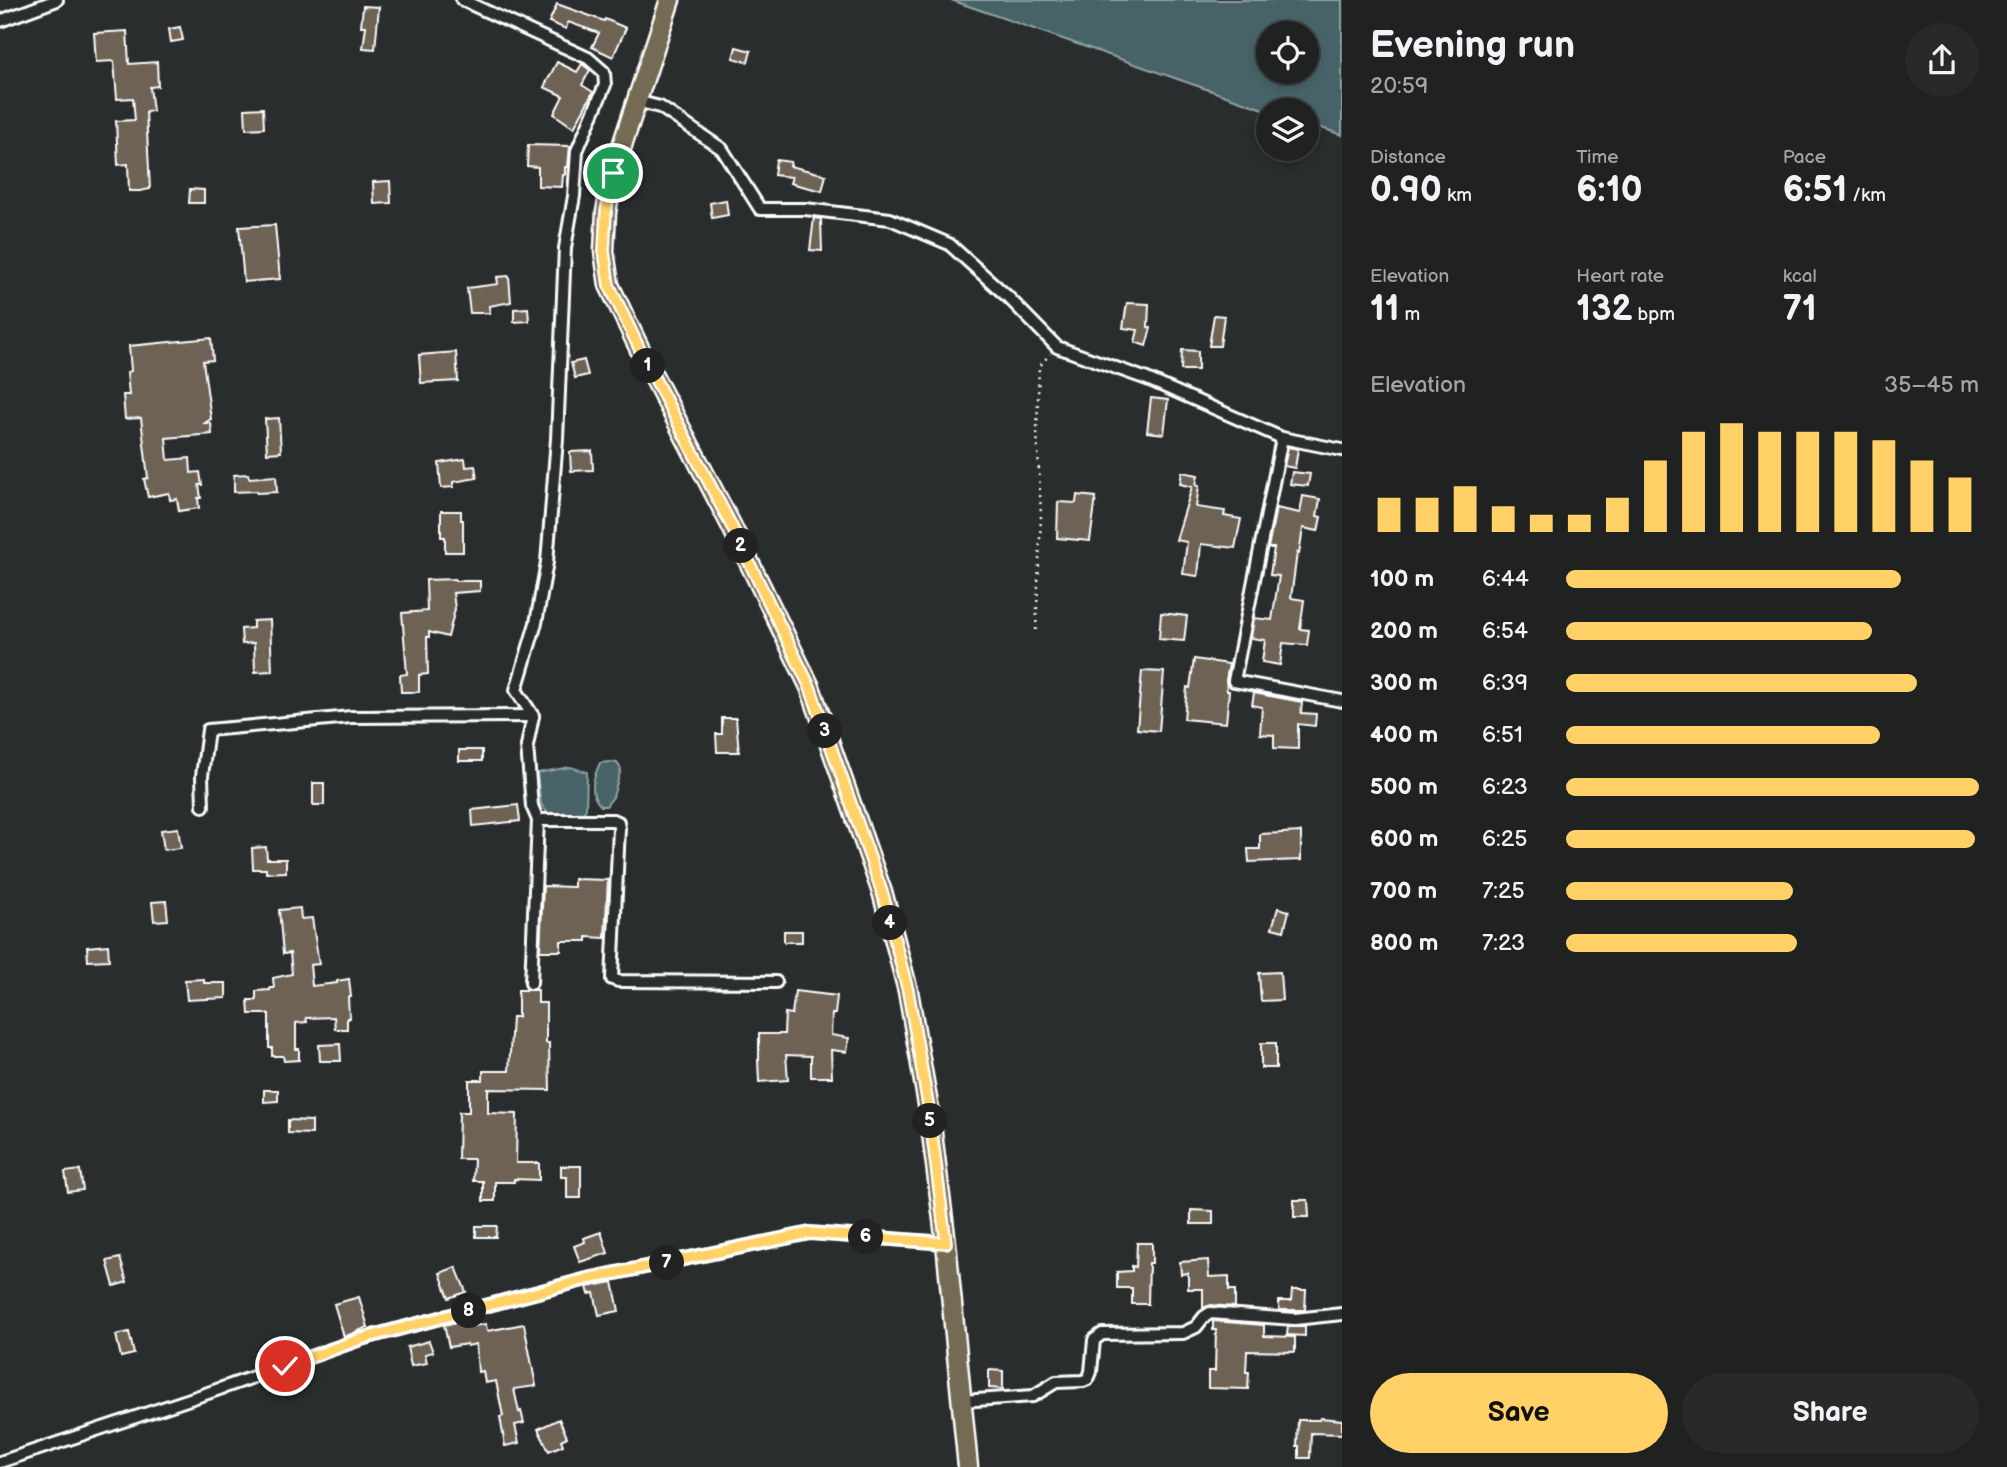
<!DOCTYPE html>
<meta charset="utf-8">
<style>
:root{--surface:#202222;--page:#282a2a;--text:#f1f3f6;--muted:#a2a4a5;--line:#3d3f40;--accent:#ffd166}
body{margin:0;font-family:"Balsamiq Sans",sans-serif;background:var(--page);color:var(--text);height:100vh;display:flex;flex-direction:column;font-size:26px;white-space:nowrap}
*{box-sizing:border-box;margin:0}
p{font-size:23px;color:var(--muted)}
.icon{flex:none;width:38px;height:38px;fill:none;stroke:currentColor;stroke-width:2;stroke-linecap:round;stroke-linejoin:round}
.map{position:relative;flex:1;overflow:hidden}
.panel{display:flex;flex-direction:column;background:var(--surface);width:665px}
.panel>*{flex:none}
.fabs{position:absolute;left:1256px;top:21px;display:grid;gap:14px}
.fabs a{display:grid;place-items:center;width:63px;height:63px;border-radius:50%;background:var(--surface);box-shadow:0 4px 10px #0003,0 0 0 2px var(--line);font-size:35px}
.pin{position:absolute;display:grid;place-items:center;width:60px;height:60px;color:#fff;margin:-30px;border:4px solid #fff;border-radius:50%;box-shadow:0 2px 7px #0007}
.km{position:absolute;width:35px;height:35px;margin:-18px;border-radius:50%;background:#222;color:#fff;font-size:19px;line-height:35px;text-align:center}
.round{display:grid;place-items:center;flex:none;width:74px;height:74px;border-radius:37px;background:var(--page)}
.headline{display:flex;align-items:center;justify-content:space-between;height:119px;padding:0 28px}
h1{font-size:38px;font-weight:600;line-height:52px}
.stats{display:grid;grid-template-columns:repeat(3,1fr);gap:10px;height:119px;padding:7px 28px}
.stats div{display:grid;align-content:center}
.stats b{font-size:35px;font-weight:600}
.stats small{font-size:19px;font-weight:400}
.stats p{font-size:19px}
.chart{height:196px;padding:14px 28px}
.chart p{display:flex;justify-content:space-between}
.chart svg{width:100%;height:126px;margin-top:7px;stroke:var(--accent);stroke-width:6}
.primary-button{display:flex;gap:14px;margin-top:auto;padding:14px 28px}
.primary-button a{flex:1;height:80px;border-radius:42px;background:var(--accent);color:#111;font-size:28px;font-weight:600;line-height:80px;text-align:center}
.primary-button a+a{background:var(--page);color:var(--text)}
ul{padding:0 28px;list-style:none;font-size:23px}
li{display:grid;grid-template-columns:112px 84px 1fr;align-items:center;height:52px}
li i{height:18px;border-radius:9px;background:var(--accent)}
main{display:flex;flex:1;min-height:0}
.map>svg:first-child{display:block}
.water{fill:#466368;stroke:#90a1a4;stroke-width:2;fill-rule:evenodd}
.building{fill:#6e6254;stroke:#fff;stroke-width:2}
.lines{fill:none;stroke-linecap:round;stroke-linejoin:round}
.street-casing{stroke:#fff;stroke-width:16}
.primary-casing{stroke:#fff;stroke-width:23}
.path{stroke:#fff;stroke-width:2.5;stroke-dasharray:2 5;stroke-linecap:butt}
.street{stroke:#2a2d2e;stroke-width:10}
.primary{stroke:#746b52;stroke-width:18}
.route-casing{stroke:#fff;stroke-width:14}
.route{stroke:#ffd166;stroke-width:9}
</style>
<main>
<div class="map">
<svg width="1342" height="1467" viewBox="0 0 1342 1467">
<rect width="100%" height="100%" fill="#2a2d2e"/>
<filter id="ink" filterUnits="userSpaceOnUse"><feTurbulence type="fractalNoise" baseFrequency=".0143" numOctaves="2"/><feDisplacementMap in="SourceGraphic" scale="14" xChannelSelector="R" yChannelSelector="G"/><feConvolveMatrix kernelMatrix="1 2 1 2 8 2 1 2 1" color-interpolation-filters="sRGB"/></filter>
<g filter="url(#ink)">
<g class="water">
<path d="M951 0H1342V135L1307 123V110L1269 111ZM1307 33V72H1269V33Z"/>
<path d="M610 762 617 763 621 769 613 797 606 806H601C588 794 593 778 600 763Z"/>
<path d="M570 767 587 772 586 809 583 813 549 815 541 804 537 773Z"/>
</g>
<g class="building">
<path d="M557 4 604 21 605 19 626 28 613 57 592 47 599 33 568 22 566 29 549 22Z"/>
<path d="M363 6 379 7 375 49 363 48 366 26H361Z"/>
<path d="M180 27 183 40 171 42 169 29Z"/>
<path d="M127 31 129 64 157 62 158 86 150 87 153 111 146 112 150 189 140 191H129L128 164 118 165 116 121 135 120 133 98 117 99 114 61 96 62 94 33Z"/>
<path d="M736 47 751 51 748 62 733 58Z"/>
<path d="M557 62 577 72 582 64 590 70 582 85 593 92 574 128 554 114 563 96 544 87Z"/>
<path d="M263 108 264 128 246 129 245 109Z"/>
<path d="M528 145 570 146 568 167H565V175H563L562 187 538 186V167L527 166Z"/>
<path d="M776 160 791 162 790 166 826 175 822 191 790 183 792 177 774 175Z"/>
<path d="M390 181 391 203 374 204 373 182Z"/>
<path d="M190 189 204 190V203H189Z"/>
<path d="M726 200 728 215 712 218 710 203Z"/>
<path d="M814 218 821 219 822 251 810 250Z"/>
<path d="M275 225 280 279 244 282 239 227Z"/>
<path d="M509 276 511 302 489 306 490 313H470L467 288 498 284 497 277Z"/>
<path d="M1127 303 1149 304 1148 327 1151 328 1146 346 1135 342 1138 330 1123 328Z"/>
<path d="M528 308 529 321 514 322V309Z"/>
<path d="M1214 315 1224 316 1220 346H1209Z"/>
<path d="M211 338 213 360 203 361 211 419 205 423H211L212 434 166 438 168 460 190 458 191 473 200 472 202 485H199L201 498H198L199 508 179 511 177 499 170 500 169 493 148 497 144 479 148 478 141 418 125 419 123 395H129L127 372 131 371 129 346Z"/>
<path d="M1182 350 1198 351V370H1181Z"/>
<path d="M456 352 458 381 421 383 419 355Z"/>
<path d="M584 360 588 375 575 378 571 363Z"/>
<path d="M1151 398 1168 400 1164 434 1147 432Z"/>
<path d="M279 418 281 452 267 453 265 419Z"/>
<path d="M1288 447 1298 449 1295 468 1284 466Z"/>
<path d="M592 451 593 470 571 471 570 452Z"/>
<path d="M465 459 466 467 475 466 477 478 453 482V487L441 488 439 463Z"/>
<path d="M1182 472 1198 475 1196 485 1199 486 1196 507 1225 511 1224 516 1241 519 1235 548 1201 544 1198 576 1183 574 1187 542 1176 540 1192 487 1180 484Z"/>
<path d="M1292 472 1310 474 1308 486 1290 484Z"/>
<path d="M248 474 249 478 276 476 277 492 257 493V491L234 492V475Z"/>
<path d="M1077 495 1096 497 1090 541 1057 538 1058 502 1076 503Z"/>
<path d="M1303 496 1320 499 1317 516 1321 517 1318 531 1303 528 1299 554 1297 553 1291 598 1304 600 1300 629 1309 630 1307 645 1283 643 1280 665 1262 662 1265 640 1251 638 1254 618 1272 620 1279 576 1270 575 1274 548H1268L1276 508 1300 513Z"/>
<path d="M441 511H461V520H463V552H445V537H441Z"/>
<path d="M455 579V581H480V591L453 593 455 609 448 637 429 632V637H427L428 674 419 675V692H401L400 675 407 674 402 613 427 611 426 580Z"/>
<path d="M1161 613 1187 616 1184 641 1159 639Z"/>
<path d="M270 620 272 671 255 672 254 643 242 644 241 629 253 628V621Z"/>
<path d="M1194 659 1229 664 1226 680 1227 691H1229L1226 723 1184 719 1187 687 1190 688Z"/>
<path d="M1142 671 1164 672 1159 731 1137 729Z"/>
<path d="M1254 693 1302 702 1301 713 1316 714 1315 726 1298 724V749L1274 748V735L1260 734 1262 707 1252 705Z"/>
<path d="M722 718H736L739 752H717L716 734H722Z"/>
<rect x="459" y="750" width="23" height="11"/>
<rect x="313" y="783" width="11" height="22"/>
<path d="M518 805 520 821 473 826 472 810Z"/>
<path d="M178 828 181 848 164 850 161 830Z"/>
<path d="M1301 832V860L1249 862 1248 849H1260V834Z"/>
<path d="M266 847 267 859H286V872L266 873V869H253L252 848Z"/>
<path d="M574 879 608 880 605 938 587 937V941H561V951H540L543 886 574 887Z"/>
<path d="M166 901 168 920 154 921 152 902Z"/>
<path d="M300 908 301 919 312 918 319 964 310 965 312 986 337 983V981L349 979 351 997H348L349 1018H347V1029H335L334 1017 306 1018 307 1022 296 1023V1049H299V1060L284 1061 283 1056H272V1048H269V1014H249L248 1000H256V991L270 990V988H274L273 978 292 974 290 953 283 954 279 910Z"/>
<path d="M1278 908 1289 911 1284 931 1272 928Z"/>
<rect x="784" y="931" width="18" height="11"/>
<path d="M108 945 109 960 88 961 87 947Z"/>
<path d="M1280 972 1282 1000 1261 1001 1259 973Z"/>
<path d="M204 979V983H226V998L187 1000 185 980Z"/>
<path d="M518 990H538V1003H546V1043H549L550 1090 488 1089V1113L517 1114 516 1163H539V1180L514 1179V1182H495V1201H483V1181H473L474 1159H458L459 1112H469V1080H483V1071H509L512 1017H518Z"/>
<path d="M795 991 837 996 835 1014H832L831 1035 849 1038 847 1052 831 1050 832 1077H811V1056L786 1055 788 1080 759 1082 758 1060H759V1034H784L785 1013 792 1014Z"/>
<rect x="1261" y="1043" width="15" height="25"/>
<path d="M340 1044 341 1061H320L319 1045Z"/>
<path d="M264 1090H278V1101L264 1102Z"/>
<path d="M288 1120 312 1121V1134L288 1133Z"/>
<path d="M561 1166H581V1198H567V1177H561Z"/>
<path d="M80 1170 83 1190 68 1192 65 1172Z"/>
<path d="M1294 1200H1308L1309 1217H1294Z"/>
<path d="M1191 1210 1213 1211V1224H1191Z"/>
<path d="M476 1226H497L496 1237H476Z"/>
<path d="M601 1232 608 1253 580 1262 574 1246 585 1242 584 1238Z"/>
<path d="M1137 1243H1152V1263H1149L1148 1304H1132V1288H1117V1272L1132 1271V1266L1136 1267Z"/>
<path d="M120 1258 127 1282 114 1286 107 1261Z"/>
<path d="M1208 1260 1209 1277 1229 1276V1290H1235V1307L1211 1305 1203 1308V1289H1188V1273L1181 1274 1180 1262Z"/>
<path d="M456 1267 466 1292 449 1298 440 1273Z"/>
<path d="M613 1282 619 1311 599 1315 594 1293 589 1294 587 1287Z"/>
<path d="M1292 1290H1306L1305 1310H1279V1301H1291Z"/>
<path d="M359 1297 368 1327 344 1337 334 1304Z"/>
<path d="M461 1321 462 1325 473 1324 474 1326 486 1324 487 1331 524 1324 536 1386 514 1389 519 1412 521 1411 524 1423 515 1425 519 1443 505 1446 500 1417 503 1416 496 1381 485 1383 483 1371 478 1372 476 1344 467 1346V1344L449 1347 444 1325Z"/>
<path d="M1213 1321 1264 1325V1336L1295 1337V1352L1247 1351 1246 1372H1249L1248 1389 1208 1388V1371H1215L1216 1330H1213Z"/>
<path d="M1288 1326H1305V1336L1287 1335Z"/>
<path d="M129 1332 134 1354 121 1357 116 1335Z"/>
<path d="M429 1341 433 1352 425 1354 427 1363 411 1366 407 1347Z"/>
<path d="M989 1370 1003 1371V1389L989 1388Z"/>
<path d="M1320 1418 1342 1420V1434L1311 1433 1310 1458H1299V1446H1297L1298 1420H1320Z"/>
<path d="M559 1419 567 1437 561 1440 563 1445 549 1451 538 1429Z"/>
</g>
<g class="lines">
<g class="street-casing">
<g id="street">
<path d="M462 0 588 58 604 72 605 85 577 151 574 196 565 248 557 439 547 562 536 623 516 690 533 716 527 746 532 806 538 820 531 983"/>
<path d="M0 21 57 0"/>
<path d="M636 101 660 107 722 149 760 209H805L890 219 949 244 1008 297 1057 347 1147 379 1282 438 1342 450"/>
<path d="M1282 438 1234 681 1342 701"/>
<path d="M203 806 202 776 208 730 351 717 533 716"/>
<path d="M538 820H613L618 822 619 828 612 979 618 981 776 982"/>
<path d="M962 1401 1033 1396 1056 1382 1083 1381 1088 1379 1091 1372 1094 1340 1102 1334 1183 1333 1196 1327 1204 1317 1210 1313 1295 1319 1342 1314"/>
<path d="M0 1462 208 1393 361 1339 587 1279 810 1233 946 1243"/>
</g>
</g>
<g class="primary-casing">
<path id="primary" d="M670 0 613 173 606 212 604 251 609 285 643 356 730 523 810 687 883 895 908 991 929 1110 946 1243 968 1467"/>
</g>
<path class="path" d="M1036 630 1041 516 1037 429 1039 367 1050 354"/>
<use href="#street" class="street"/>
<use href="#primary" class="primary"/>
</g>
</g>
<g class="lines" filter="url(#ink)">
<g class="route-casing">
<path id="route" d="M285 1366 361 1339 587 1279 810 1233 946 1243 929 1110 908 991 883 895 810 687 730 523 643 356 609 285 604 251 606 212 613 173"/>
</g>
<use href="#route" class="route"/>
</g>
</svg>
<div class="fabs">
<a><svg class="icon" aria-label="locate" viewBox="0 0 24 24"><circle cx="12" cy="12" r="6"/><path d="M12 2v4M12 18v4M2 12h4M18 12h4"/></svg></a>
<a><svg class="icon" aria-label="layers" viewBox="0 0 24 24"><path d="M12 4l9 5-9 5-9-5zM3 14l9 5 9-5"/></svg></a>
</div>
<div class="pin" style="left:613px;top:173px;background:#1e9e55"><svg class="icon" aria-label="arrive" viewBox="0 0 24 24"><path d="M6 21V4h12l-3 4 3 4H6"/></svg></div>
<div class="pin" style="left:285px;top:1366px;background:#d93025"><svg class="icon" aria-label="check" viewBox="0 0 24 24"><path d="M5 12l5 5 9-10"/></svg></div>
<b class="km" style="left:648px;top:366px">1</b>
<b class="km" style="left:741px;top:546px">2</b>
<b class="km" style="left:825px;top:731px">3</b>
<b class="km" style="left:890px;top:923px">4</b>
<b class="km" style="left:930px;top:1121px">5</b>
<b class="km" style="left:866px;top:1237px">6</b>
<b class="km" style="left:667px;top:1263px">7</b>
<b class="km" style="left:469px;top:1311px">8</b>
</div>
<section class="panel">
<div class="headline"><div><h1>Evening run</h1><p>20:59</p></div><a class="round"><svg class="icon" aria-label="share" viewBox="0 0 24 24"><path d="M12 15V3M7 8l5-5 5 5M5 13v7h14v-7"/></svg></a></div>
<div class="stats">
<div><p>Distance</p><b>0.90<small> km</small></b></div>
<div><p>Time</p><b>6:10</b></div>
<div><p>Pace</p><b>6:51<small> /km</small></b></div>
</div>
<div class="stats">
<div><p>Elevation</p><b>11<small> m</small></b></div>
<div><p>Heart rate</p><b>132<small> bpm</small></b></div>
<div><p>kcal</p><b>71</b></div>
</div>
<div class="chart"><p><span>Elevation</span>35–45 m</p>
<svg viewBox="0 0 160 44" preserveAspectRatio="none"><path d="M5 44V32M15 44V32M25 44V28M35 44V35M45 44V38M55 44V38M65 44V32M75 44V19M85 44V9M95 44V6M105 44V9M115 44V9M125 44V9M135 44V12M145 44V19M155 44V25"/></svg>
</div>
<ul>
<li><b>100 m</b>6:44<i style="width:81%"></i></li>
<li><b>200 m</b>6:54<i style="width:74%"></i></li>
<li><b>300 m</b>6:39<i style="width:85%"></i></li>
<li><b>400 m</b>6:51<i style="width:76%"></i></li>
<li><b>500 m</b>6:23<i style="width:100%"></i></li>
<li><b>600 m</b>6:25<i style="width:99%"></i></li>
<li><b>700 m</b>7:25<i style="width:55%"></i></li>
<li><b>800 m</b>7:23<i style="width:56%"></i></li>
</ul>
<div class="primary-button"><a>Save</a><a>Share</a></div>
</section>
</main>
